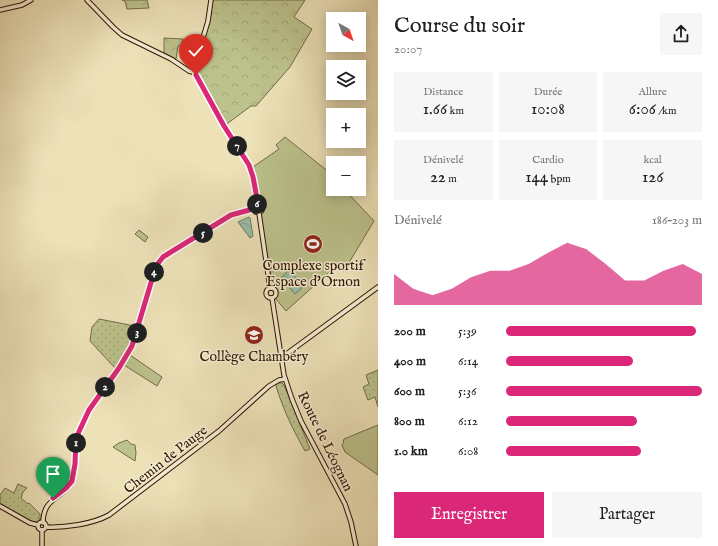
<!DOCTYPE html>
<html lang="fr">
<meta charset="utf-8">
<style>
:root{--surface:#fff;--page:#f6f6f6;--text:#202124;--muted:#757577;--accent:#db2777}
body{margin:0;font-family:"IM FELL English",serif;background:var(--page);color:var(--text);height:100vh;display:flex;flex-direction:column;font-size:15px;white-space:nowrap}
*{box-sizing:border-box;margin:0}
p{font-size:13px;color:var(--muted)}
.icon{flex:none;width:22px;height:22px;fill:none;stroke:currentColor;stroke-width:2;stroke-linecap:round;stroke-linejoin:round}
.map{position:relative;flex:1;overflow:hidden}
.side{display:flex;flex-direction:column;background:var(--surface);width:340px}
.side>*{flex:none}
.needle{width:26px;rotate:140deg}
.buttons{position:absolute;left:326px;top:12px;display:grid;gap:8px}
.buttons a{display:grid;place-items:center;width:40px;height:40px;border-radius:0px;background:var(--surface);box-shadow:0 2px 10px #0003;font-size:20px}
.pin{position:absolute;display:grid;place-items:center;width:34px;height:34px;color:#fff;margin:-41px -17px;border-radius:50% 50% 50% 0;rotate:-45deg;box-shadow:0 0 4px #0007}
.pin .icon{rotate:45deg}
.km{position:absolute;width:20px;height:20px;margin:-10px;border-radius:50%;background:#222;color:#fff;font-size:11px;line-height:20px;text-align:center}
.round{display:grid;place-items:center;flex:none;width:42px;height:42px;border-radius:0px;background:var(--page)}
.summary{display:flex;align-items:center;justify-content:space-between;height:68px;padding:0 16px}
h1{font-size:22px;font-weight:600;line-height:30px}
.stats{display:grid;grid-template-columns:repeat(3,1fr);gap:6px;height:68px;padding:4px 16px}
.stats div{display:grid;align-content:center;border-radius:0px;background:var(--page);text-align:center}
.stats b{font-size:17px;font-weight:600}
.stats small{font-size:11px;font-weight:400}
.stats p{font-size:11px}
.chart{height:112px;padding:8px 16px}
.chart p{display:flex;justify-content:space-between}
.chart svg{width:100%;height:72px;margin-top:4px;fill:var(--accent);opacity:.7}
.button{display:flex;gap:8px;margin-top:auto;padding:8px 16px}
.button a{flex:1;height:46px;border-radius:0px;background:var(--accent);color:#fff;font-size:16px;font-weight:600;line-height:46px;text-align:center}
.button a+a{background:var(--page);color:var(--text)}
ul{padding:0 16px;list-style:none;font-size:13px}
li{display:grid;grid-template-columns:64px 48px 1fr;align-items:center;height:30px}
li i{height:10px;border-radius:5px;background:var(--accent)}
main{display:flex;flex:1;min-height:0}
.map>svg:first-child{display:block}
.forest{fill:url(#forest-crowns);stroke:#766a47}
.park{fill:url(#park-dots);stroke:#766a47}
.garden{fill:#bcc28c;stroke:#766a47}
.water{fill:url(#water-waves);stroke:#707a66}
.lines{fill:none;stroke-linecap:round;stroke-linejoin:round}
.secondary-casing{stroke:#311302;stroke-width:5.5}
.secondary{stroke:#f3ecd1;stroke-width:3.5}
.route-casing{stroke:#fff;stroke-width:8}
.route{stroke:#db2777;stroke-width:5}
.labels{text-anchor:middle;stroke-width:3;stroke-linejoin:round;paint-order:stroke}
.poi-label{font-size:14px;fill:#311302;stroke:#f3ecd1}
.street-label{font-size:14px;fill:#311302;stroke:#f3ecd1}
</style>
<main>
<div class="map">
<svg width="378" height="546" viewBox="0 0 378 546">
<defs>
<pattern id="forest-crowns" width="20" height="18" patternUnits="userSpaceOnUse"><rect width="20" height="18" fill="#bcc28c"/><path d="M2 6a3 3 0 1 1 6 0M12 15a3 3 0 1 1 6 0" fill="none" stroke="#a2a677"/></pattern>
<pattern id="park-dots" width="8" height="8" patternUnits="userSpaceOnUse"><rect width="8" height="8" fill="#bcc28c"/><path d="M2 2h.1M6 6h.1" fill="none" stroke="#a2a677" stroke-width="1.8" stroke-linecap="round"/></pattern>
<pattern id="water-waves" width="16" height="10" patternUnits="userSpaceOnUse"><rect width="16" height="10" fill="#9abea9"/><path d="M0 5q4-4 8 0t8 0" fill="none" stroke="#85a290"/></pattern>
</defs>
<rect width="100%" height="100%" fill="#ede1b8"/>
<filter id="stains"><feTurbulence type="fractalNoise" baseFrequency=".005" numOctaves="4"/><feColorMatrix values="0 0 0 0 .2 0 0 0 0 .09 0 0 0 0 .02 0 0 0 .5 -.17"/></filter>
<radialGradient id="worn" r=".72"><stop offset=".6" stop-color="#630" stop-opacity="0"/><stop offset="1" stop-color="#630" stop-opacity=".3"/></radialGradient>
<g class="forest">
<path d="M122 0H147L149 8 127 9 125 1Z"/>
<path d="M209 0H305L294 17 312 29 290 67 256 106H251L224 126 200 84 195 68 208 21Z"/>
<path d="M164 38 183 39V46H178L176 59 164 53Z"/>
</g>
<g class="park">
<path d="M99 319 135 326 126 353 115 368 90 341 92 327Z"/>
<path d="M378 370V407L375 397 368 400 363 387 369 384 366 375Z"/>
<path d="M278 383H282L284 385 310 449 305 451C293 430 283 409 276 386Z"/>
<path d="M18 484 27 488 23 492 21 498 28 504 29 503 40 514V519L38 522H33L0 504V495L5 488 14 493Z"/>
</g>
<g class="garden">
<path d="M285 137 325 169 333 177V189H344L374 221 344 271 336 266 286 311 275 298C279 293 277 290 273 286L260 215 264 208 263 204 259 200 253 167 279 149 276 145Z"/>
<path d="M139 230 148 237 145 242 135 234Z"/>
<path d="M130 355 162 377 157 386 124 365Z"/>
<path d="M378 425V475L345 452 342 445 344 442 343 441 344 439Z"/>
<path d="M127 440 131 444 135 445 136 453 135 461 113 447 119 443Z"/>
</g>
<g class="water">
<path d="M249 217 250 218 253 236 250 238 238 222Z"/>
<path d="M289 270 304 286 295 294 281 278Z"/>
</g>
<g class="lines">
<g class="secondary-casing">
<g id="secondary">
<path d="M87 0 113 27 122 35 171 59 189 71 196 73"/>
<path d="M211 0 208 21 196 61V73L200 84 224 126 249 165 253 177 258 204"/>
<path d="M0 10 22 5 31 0"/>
<circle cx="258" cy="208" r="4.5"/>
<path d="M259 213 270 288"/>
<circle cx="271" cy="293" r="5"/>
<path d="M272 298 284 375 292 399 301 421 345 504 351 522 356 546"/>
<path d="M281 358 378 287"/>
<path d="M0 506 30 523 38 525"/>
<circle cx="42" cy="526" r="4"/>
<path d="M43 523C43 497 62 500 71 482 79 465 72 446 80 429 93 399 117 376 131 347 136 337 139 326 142 315 146 299 151 282 156 266L163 257 231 215 253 209"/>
<path d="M46 527C64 528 93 524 109 515L219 431 269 386 279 380 285 379"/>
<path d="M42 546V530"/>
</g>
</g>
<use href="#secondary" class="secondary"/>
</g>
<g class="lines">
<g class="route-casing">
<path id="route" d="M53 498 66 488 72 481 75 464 76 438 89 410 119 368 132 346 156 266 163 257 231 215 253 209 255 205 258 204 253 177 249 165 224 126 196 75"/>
</g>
<use href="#route" class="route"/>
</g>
<defs>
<g id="stadium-disc" transform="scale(1)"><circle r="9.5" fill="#8f2418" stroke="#f3ecd1"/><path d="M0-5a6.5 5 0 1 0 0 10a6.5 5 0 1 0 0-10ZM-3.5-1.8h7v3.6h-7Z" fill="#fff"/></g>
<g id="school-disc" transform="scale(1)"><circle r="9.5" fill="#8f2418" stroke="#f3ecd1"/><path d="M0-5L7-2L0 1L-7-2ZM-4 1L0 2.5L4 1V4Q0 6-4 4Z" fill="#fff"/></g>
</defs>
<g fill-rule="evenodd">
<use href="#stadium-disc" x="313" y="244"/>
<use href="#school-disc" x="254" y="335"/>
</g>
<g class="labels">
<g class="poi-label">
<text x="313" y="270">Complexe sportif<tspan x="313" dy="16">Espace d'Ornon</tspan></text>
<text x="254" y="361">Collège Chambéry</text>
</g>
<g class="street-label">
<text transform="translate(326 441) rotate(64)" y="5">Route de Léognan</text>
<text transform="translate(165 459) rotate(-38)" y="5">Chemin de Pauge</text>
</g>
</g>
<rect width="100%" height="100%" filter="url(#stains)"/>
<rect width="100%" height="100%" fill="url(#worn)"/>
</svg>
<div class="buttons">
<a><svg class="needle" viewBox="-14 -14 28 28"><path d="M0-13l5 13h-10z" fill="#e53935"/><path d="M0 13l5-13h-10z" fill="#757577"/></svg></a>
<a><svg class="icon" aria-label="layers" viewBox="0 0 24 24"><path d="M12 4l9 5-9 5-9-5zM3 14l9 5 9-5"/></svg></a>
<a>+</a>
<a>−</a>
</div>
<div class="pin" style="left:53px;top:498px;background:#1e9e55"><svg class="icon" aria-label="arrive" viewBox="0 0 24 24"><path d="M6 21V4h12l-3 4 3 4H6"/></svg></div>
<div class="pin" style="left:196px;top:75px;background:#d93025"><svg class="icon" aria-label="check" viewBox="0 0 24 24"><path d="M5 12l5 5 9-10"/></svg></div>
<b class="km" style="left:76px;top:443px">1</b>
<b class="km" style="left:105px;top:387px">2</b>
<b class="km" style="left:137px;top:333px">3</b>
<b class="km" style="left:154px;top:272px">4</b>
<b class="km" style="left:203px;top:233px">5</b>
<b class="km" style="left:257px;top:204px">6</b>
<b class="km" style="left:237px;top:146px">7</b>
</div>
<section class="side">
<div class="summary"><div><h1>Course du soir</h1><p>20:07</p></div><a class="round"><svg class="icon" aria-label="share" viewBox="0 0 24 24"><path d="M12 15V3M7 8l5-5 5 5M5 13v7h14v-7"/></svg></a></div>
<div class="stats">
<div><p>Distance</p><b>1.66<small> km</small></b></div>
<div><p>Durée</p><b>10:08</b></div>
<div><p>Allure</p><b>6:06<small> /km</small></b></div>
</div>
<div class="stats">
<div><p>Dénivelé</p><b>22<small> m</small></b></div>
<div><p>Cardio</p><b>144<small> bpm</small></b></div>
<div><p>kcal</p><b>126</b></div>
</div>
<div class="chart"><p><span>Dénivelé</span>186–203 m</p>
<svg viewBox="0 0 160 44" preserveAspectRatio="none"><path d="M0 44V25L10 34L20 38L30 34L40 27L50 23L60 23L70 19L80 12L90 6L100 10L110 19L120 29L130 29L140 23L150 19L160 25V44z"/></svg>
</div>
<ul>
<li><b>200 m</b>5:39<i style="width:97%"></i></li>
<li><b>400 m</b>6:14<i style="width:65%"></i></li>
<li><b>600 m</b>5:36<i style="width:100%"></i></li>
<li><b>800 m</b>6:12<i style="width:67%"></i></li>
<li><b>1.0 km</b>6:08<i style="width:69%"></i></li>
</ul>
<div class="button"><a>Enregistrer</a><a>Partager</a></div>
</section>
</main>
